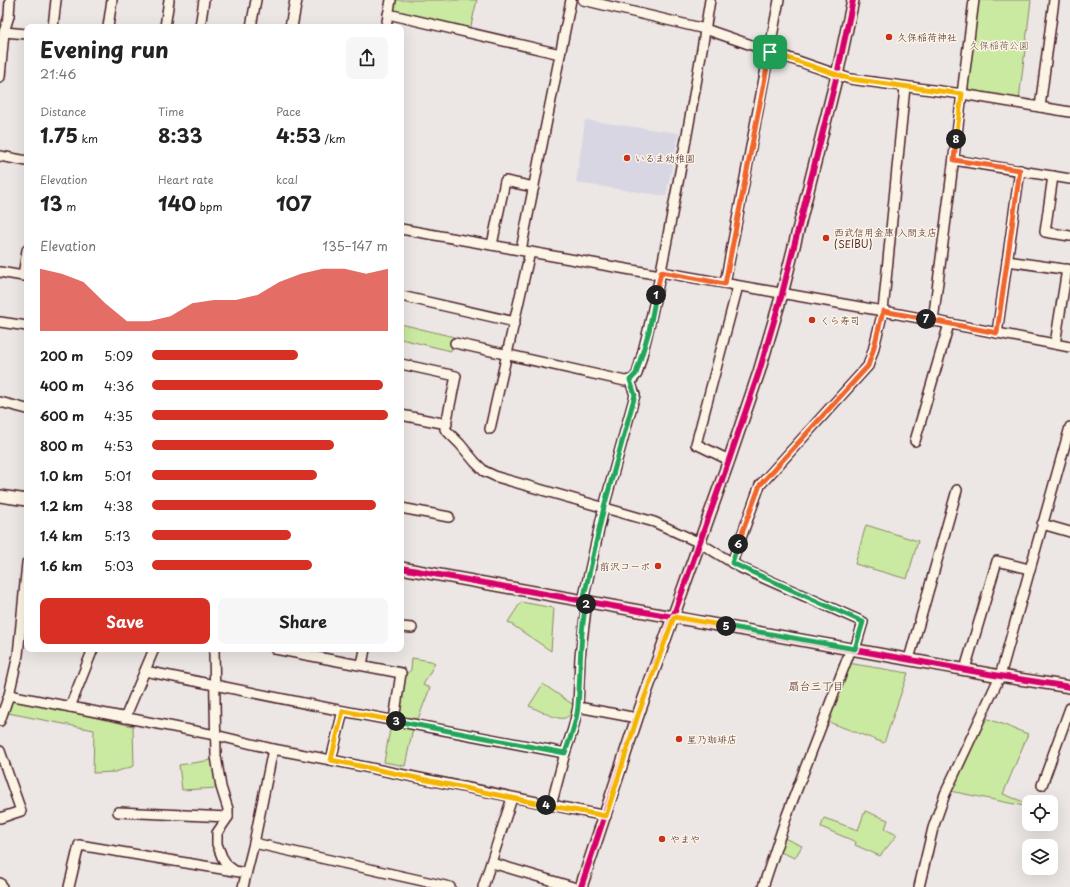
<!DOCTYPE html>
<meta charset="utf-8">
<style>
:root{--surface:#fff;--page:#f6f6f6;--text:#222;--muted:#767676;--accent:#d93025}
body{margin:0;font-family:"Playpen Sans","Klee One",sans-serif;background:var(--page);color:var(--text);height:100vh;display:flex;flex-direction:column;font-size:15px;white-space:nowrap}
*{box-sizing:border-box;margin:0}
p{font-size:13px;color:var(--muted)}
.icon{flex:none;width:22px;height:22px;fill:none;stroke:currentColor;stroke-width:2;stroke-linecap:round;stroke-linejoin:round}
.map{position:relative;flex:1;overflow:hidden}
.drawer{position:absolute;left:24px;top:24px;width:380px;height:628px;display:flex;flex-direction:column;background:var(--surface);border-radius:8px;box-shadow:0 4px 16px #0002}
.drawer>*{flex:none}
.buttons{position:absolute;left:1022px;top:795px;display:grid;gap:8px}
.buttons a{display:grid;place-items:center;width:36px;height:36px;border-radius:8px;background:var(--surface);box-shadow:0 4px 16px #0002;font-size:20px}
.pin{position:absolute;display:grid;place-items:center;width:34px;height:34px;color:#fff;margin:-17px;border-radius:8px;box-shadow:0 2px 6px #0006}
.km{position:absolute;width:20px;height:20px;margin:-10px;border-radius:50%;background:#222;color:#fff;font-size:11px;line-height:20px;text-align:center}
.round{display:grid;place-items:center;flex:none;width:42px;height:42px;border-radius:8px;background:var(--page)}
.overview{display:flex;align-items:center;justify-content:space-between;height:68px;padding:0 16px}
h1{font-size:22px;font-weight:700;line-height:30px}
.stats{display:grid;grid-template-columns:repeat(3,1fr);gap:6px;height:68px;padding:4px 16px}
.stats div{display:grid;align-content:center}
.stats b{font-size:20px;font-weight:700}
.stats small{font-size:11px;font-weight:400}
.stats p{font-size:11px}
.chart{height:112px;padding:8px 16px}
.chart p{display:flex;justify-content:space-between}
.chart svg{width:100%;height:72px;margin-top:4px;fill:var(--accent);opacity:.7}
.cta{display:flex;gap:8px;margin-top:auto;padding:8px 16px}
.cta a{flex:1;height:46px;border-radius:8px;background:var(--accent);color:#fff;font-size:16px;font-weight:700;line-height:46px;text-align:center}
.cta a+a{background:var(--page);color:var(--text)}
ul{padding:0 16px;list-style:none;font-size:13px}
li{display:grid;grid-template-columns:64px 48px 1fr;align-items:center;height:30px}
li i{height:10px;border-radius:5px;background:var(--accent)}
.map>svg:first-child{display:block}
.built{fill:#d9d6e3}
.green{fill:#cae9a1;stroke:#8a8466}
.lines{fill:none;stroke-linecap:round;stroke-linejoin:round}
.minor-casing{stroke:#4a1f2b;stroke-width:12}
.tertiary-casing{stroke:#4a1f2b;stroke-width:14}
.minor{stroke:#fcf5e5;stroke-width:9}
.tertiary{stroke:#fcf5e5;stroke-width:11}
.cycleway-casing{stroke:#fcf5e5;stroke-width:8}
.cycleway{stroke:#d6006c;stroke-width:6}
.split-1-casing{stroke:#fff;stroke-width:8}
.split-2-casing{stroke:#fff;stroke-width:8}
.split-3-casing{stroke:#fff;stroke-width:8}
.split-4-casing{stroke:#fff;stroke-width:8}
.split-5-casing{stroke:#fff;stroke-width:8}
.split-6-casing{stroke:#fff;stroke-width:8}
.split-7-casing{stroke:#fff;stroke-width:8}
.split-8-casing{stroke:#fff;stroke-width:8}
.split-9-casing{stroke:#fff;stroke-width:8}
.split-1{stroke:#f0652b;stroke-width:5}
.split-2{stroke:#22a559;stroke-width:5}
.split-3{stroke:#22a559;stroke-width:5}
.split-4{stroke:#f5b400;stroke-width:5}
.split-5{stroke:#f5b400;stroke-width:5}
.split-6{stroke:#22a559;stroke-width:5}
.split-7{stroke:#f0652b;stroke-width:5}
.split-8{stroke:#f0652b;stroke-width:5}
.split-9{stroke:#f5b400;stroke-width:5}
.poi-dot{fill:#c8321e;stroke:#fcf5e5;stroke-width:1.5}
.labels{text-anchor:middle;stroke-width:3;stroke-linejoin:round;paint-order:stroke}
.poi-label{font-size:10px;fill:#4a1f2b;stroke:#fcf5e5;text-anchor:start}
.park-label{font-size:10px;fill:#6a5248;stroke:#fcf5e5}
.neighbourhood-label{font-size:11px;fill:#4a1f2b;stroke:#fcf5e5}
</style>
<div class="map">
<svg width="1070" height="887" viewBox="0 0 1070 887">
<rect width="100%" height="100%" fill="#ece7e4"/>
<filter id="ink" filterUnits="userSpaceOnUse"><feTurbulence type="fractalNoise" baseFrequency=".025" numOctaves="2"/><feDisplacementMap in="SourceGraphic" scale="8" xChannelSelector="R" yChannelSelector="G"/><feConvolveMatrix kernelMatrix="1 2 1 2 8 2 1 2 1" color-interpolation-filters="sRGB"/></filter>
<g filter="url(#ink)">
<path class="built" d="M585 120 679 133 666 196 576 183Z"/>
<g class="green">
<path d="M396 0H477L470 30 394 11Z"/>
<path d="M978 0H1031L1019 100 966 91Z"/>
<path d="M401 324 454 337 451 351 401 339Z"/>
<path d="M866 525 918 541 907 579 855 564Z"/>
<path d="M521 602 554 608 551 651 508 622Z"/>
<path d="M412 658 431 661 435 663 423 685 430 688 418 719 399 716 405 675 411 670Z"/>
<path d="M848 663 908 673 884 743 826 721Z"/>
<path d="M543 684 575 706C573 710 570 716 565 718 558 721 537 709 529 706Z"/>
<path d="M12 699 133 726 134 766 115 772 93 773 94 730 8 713Z"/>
<path d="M983 717 1028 734 1003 794 1029 804V807L950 791Z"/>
<path d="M391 724 413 728 405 766 384 762Z"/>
<path d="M212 760 214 762 218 788 182 790 179 765Z"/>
<path d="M865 811 888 820 885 829 897 835 880 856 855 845 856 842 821 827 824 818 858 830Z"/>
<path d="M782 837 802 846 795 858 778 851Z"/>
</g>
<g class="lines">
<g class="minor-casing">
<g id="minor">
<path d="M583 0 705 29 850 79 962 94 1070 112"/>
<path d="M388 14 560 54"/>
<path d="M53 27 56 0"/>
<path d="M108 27 112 0"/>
<path d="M165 27 169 0"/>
<path d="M200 27 204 0"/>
<path d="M251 27 256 0"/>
<path d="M386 27 391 0"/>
<path d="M4 32 27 34"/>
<path d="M0 77 4 32 9 16 10 0"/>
<path d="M1040 107 1054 0"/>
<path d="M0 156 27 161"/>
<path d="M954 160 1070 179"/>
<path d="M1053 176 1045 232 1070 236"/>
<path d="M401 229 660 275"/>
<path d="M492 245 505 181 534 187"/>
<path d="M521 250 571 0"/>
<path d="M1007 261 1070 270"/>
<path d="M0 272 23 276 27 250"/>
<path d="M661 272 883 311 1070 347"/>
<path d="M725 283 779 0"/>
<path d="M401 296 515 322"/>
<path d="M933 321 974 0"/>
<path d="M0 322 27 326"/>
<path d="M997 333 1020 170"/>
<path d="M455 343 625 381 633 379 637 374C654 313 665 250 677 188 689 125 700 63 710 0"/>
<path d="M1055 344 1067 269"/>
<path d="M401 364 456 376 445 429 460 444 475 462 484 471 497 477 654 522 700 543 741 568 863 622 855 649"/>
<path d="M0 402 27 409"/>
<path d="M401 415 447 424"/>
<path d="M490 429 530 252"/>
<path d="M915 441 949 324"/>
<path d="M729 460 696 444 738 286"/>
<path d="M401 508 449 517"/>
<path d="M1042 524 1070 532"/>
<path d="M732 563 760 485 868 366 873 351 883 311 905 87"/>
<path d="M583 601 604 507 635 395 630 381"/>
<path d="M401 627 412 628"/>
<path d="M214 649 216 756 221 787 228 809V817L217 833V844L222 857 227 865 235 871"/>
<path d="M275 649 401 673 394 720"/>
<path d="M909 659 957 490"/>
<path d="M362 665 365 649"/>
<path d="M965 669 997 561 1029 569"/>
<path d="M145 671 343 711 565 753"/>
<path d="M9 695 215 735 273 749 331 760 606 816"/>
<path d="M70 707 93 649"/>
<path d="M578 707 637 718"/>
<path d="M125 718 154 649"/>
<path d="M0 721 9 695 18 655 27 563"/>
<path d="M0 751 21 811 0 818"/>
<path d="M331 760 343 711"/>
<path d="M1042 785 1070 708"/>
<path d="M551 806 565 753 573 729 578 707 580 657 587 601"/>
<path d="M118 812 228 817"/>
<path d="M254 843 450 887"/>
<path d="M492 863 573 887"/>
<path d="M0 883 2 887"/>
<path d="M69 887 79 845 246 873"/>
<path d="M243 887 254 843 273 749"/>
<path d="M483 887 512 798"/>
<path d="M763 887 787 815 851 649"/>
<path d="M919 887 933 828 945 794 1000 676 1070 427"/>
</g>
</g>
<g class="tertiary-casing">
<g id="tertiary">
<path d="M291 27 296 0"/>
<path d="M0 496 27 500"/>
<path d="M401 568 1000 676 1070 687"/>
<path d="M581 887 637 718 729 460 759 372 782 294 837 75 853 0"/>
</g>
</g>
<use href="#minor" class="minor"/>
<use href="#tertiary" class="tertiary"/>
<g class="cycleway-casing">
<g id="cycleway">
<path d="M401 568 1000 676 1070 687"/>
<path d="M581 887 637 718 729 460 759 372 782 294 837 75 853 0"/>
</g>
</g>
<use href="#cycleway" class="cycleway"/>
</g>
</g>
<g class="lines" filter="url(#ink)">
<g class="split-1-casing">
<path id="split-1" d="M656 295 661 272 725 284 770 52"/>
</g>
<g class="split-2-casing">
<path id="split-2" d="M586 604 587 601H583L604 507 635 395 630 380 636 374 649 331 656 295"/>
</g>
<g class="split-3-casing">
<path id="split-3" d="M396 721 565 753C570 738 577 722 578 706 581 672 579 637 586 604"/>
</g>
<g class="split-4-casing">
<path id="split-4" d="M396 721 343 711 331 760 546 805"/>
</g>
<g class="split-5-casing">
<path id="split-5" d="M546 805 606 816 637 718 674 617 726 626"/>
</g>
<g class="split-6-casing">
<path id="split-6" d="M726 626 855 649 863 622 732 563 738 544"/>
</g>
<g class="split-7-casing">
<path id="split-7" d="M738 544 760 485 868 366 873 351 883 311 926 319"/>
</g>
<g class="split-8-casing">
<path id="split-8" d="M926 319 997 333 1020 170 954 160 956 139"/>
</g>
<g class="split-9-casing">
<path id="split-9" d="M770 52 850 79 962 94 956 139"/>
</g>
<use href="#split-1" class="split-1"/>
<use href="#split-2" class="split-2"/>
<use href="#split-3" class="split-3"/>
<use href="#split-4" class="split-4"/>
<use href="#split-5" class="split-5"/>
<use href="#split-6" class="split-6"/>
<use href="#split-7" class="split-7"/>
<use href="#split-8" class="split-8"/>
<use href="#split-9" class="split-9"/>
</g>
<g class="poi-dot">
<circle cx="889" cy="37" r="4"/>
<circle cx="627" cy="158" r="4"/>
<circle cx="826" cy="238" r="4"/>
<circle cx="812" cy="320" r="4"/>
<circle cx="658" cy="566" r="4"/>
<circle cx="679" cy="739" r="4"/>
<circle cx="662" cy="839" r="4"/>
</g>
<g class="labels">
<g class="poi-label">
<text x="897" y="41">久保稲荷神社</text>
<text x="635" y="162">いるま幼稚園</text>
<text x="834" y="236">西武信用金庫 入間支店<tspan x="834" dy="12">(SEIBU)</tspan></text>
<text x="820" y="324">くら寿司</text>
<text x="650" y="570" text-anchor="end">前沢コーポ</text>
<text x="687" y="743">星乃珈琲店</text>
<text x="670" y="843">やまや</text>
</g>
<g class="park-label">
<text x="999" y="49">久保稲荷公園</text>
</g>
<g class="neighbourhood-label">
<text x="816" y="690">扇台三丁目</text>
</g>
</g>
</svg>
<div class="buttons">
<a><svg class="icon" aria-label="locate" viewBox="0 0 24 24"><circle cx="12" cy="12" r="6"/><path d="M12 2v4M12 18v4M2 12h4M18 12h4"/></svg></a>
<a><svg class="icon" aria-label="layers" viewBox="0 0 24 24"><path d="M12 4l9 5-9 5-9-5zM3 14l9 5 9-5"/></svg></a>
</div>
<div class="pin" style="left:770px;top:52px;background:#1e9e55"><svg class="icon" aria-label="arrive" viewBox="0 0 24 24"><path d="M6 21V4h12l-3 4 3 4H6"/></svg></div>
<b class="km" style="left:656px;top:295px">1</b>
<b class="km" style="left:586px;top:604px">2</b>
<b class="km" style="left:396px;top:721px">3</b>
<b class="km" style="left:546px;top:805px">4</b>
<b class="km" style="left:726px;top:626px">5</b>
<b class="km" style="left:738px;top:544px">6</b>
<b class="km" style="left:926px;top:319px">7</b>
<b class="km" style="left:956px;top:139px">8</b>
<section class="drawer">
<div class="overview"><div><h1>Evening run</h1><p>21:46</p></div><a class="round"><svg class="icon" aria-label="share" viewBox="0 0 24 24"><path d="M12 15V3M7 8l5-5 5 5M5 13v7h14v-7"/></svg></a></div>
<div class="stats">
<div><p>Distance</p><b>1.75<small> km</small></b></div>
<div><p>Time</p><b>8:33</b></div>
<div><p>Pace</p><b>4:53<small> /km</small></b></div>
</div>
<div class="stats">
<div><p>Elevation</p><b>13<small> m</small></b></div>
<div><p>Heart rate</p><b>140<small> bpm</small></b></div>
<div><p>kcal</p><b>107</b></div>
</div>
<div class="chart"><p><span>Elevation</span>135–147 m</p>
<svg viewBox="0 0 160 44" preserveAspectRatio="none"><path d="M0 44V6L10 9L20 14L30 27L40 38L50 38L60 35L70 27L80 25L90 25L100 22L110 14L120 9L130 6L140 6L150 9L160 6V44z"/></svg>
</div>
<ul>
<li><b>200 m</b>5:09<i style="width:62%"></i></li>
<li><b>400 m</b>4:36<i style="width:98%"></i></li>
<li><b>600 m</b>4:35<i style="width:100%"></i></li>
<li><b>800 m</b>4:53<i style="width:77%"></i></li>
<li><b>1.0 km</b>5:01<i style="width:70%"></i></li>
<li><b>1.2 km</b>4:38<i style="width:95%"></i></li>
<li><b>1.4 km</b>5:13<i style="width:59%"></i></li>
<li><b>1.6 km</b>5:03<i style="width:68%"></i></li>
</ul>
<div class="cta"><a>Save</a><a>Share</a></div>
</section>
</div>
